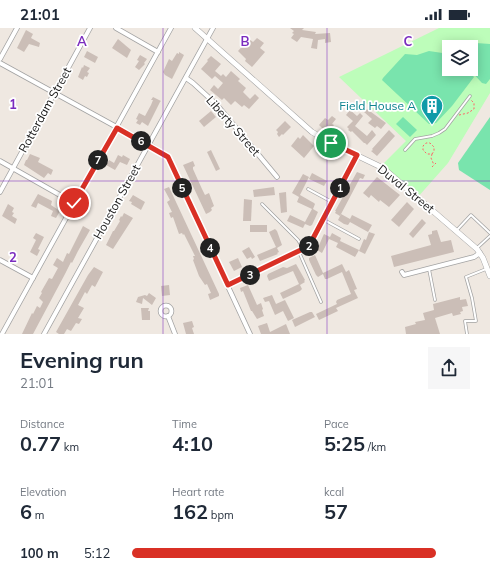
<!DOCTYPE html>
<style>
:root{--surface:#fff;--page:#f6f6f7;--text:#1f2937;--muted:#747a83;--accent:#d93025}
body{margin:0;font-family:Mulish,sans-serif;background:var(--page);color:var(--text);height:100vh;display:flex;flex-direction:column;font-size:15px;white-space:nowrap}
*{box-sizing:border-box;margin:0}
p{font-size:13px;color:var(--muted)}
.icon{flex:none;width:22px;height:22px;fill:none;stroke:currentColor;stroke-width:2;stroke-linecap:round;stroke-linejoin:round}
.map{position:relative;height:306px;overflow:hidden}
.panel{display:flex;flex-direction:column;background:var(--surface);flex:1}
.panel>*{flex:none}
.tools{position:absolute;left:442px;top:12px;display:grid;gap:8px}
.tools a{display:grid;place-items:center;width:36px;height:36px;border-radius:0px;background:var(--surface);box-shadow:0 2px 10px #0003;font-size:20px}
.pin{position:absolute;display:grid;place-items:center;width:34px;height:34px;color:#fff;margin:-17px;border:2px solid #fff;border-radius:50%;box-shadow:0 1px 4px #0007}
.km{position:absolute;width:20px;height:20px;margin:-10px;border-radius:50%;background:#222;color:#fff;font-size:11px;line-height:20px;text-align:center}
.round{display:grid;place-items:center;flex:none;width:42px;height:42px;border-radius:0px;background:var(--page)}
.headline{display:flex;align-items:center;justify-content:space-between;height:68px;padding:0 20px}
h1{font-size:22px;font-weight:700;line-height:30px}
.figures{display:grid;grid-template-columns:repeat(3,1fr);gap:6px;height:68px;padding:4px 20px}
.figures div{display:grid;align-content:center}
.figures b{font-size:20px;font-weight:700}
.figures small{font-size:11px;font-weight:400}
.figures p{font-size:11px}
ul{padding:0 20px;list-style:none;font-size:13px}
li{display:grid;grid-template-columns:64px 48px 1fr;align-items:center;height:30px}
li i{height:10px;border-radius:5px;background:var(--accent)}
.status{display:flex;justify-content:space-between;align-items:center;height:28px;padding:0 20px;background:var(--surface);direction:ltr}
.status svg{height:11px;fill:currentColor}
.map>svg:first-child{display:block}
.park{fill:#bdfdba;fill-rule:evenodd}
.pitch{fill:#79e4ad}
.building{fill:#cbbeb7}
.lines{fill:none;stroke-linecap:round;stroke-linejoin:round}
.service-casing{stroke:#a3a3a3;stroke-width:3.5}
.minor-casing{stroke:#a3a3a3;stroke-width:5.5}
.tertiary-casing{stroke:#a3a3a3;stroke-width:6}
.path{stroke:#ff6266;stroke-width:1;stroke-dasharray:2 2;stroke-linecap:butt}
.service{stroke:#fff;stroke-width:2}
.minor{stroke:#fff;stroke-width:4}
.tertiary{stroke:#fff;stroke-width:5}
.route-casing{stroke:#fff;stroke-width:8}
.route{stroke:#d93025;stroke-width:5}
.grid{fill:none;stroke:#7b2cbf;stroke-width:1;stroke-opacity:0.55}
.labels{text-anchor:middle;stroke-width:3.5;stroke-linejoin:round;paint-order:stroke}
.culture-label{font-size:12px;fill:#0d838f;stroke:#fff;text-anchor:end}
.street-label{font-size:12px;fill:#1c1c1c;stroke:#fff}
.grid-label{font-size:13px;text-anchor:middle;font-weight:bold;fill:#7b2cbf;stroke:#fff;stroke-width:3.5;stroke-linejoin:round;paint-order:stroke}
</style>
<div class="status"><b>21:01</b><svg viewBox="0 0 49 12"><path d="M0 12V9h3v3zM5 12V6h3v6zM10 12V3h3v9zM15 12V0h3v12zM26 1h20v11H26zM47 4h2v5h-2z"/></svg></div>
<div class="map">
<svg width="490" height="306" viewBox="0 0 490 306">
<rect width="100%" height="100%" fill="#efe8e1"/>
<path class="park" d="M439 0H490V65L448 135 417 170 380 139 406 113 339 49ZM449 19H471V41H449Z"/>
<g class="pitch">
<path d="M476 15 490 16V51L486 56 482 55 469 41H471V19H466Z"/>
<path d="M429 23 449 26V41H466L474 49 452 78 436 95 429 96 382 52 383 50 405 26 417 27Z"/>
<path d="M403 89 417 102 410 109 396 96Z"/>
<path d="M490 89V162L459 142 458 135Z"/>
</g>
<g class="building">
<path d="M290 0H304L302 2 316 4 315 6 330 5 331 14 325 15V11L318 12 317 21 311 20 313 11 301 9 297 14 291 10 294 6 292 5 294 3Z"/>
<path d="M26 2 33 6 31 10 40 15 39 19 29 16 24 24 17 20Z"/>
<path d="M257 10 264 15 260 20 265 24 252 39 245 33 246 31 238 23 249 11 253 14Z"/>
<path d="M118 11 131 22 127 30 112 20Z"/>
<path d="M87 23 98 29 95 35 84 29Z"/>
<path d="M179 24 184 27 172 51 165 47 163 44 169 31 172 33 177 25 179 26Z"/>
<path d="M140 27 147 31 144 35 145 36 139 42 135 39 139 33 137 32Z"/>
<path d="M211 28 221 36 215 43 221 48 223 46 226 49 231 43 240 51 238 53 246 60 243 64 250 71 255 66 259 70 249 81 244 77 242 79 235 73 231 77 224 70 222 72 210 62 214 57 218 61 223 55 215 48 212 51 201 41 208 33 207 32Z"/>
<path d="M84 37 90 40 87 44 89 45 87 49 85 48 83 52 78 49 82 39 83 40Z"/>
<path d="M153 69 161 73 160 74 148 98 142 94 140 97 136 95 138 92 136 91 139 85 145 88 151 77 153 72H151Z"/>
<path d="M367 81 386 95 381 101 377 98 375 100 368 95 372 91 364 84Z"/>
<path d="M350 82 357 88 360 85 363 88 355 98 367 108 372 102 376 107 367 117 365 115H364L352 103 351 104 348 102 349 101 347 99 353 93 346 87Z"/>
<path d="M211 83 216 89 204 99 199 93Z"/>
<path d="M332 88 336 91 332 96 334 97 327 105 319 97 325 90 328 92Z"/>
<path d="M285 93 291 99 283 107 282 106 279 109 277 106 278 104 276 102Z"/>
<path d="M389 102 395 108 377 128 371 123 373 122 372 121Z"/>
<path d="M303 107 314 118 304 130 291 118 298 109 300 111Z"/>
<path d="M211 122 220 141 216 143 207 124Z"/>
<path d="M30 126 40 130 38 134 53 142 51 147 48 145 44 150 24 137 26 132H27Z"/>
<path d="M118 127 122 129 123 127 130 131 127 137 120 134 115 142 106 137 109 132 114 135Z"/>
<path d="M193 133 195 138 193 139V141L202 161 205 167 209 165 214 178 211 180 212 182 210 184 206 186 183 137Z"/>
<path d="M357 144 365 147 363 151 360 150 340 188 335 185 336 183H335Z"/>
<path d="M312 145 327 153 324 158 309 151Z"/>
<path d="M303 146 309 149 300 167 314 175 315 176 313 181 318 184 312 197 310 198 305 196 303 200 287 193 290 187 305 194 312 181 297 174 299 169 292 165Z"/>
<path d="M377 149 400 167 389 179 380 172 379 174 371 167 369 170 363 165Z"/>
<path d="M169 159 219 266V268L210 272 208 266 211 265 207 256 205 257 199 248 193 232 194 231 193 228H195L184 206 183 207 182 205 179 206 173 189 171 190 169 185 172 184 167 174 170 172 164 161Z"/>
<path d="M274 159 275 167 254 169 253 162Z"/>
<path d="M286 164 287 184 281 185 279 165Z"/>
<path d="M38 166 52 173 51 177 60 183 56 190 51 188 53 183 38 175 36 180 31 178Z"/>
<path d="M133 167 145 174 141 182 131 176 132 174 129 173Z"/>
<path d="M244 171 252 172 251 193H243Z"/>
<path d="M407 174 414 181 399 199 391 192Z"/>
<path d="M8 176 14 180 12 184 14 185 12 188 17 191 15 196 2 188Z"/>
<path d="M124 185 133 190 113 221 106 217 113 203H114L120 193 119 192 121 188 122 189Z"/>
<path d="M341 186 350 191 352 187 372 197 368 204 350 194 348 197 344 196 338 192Z"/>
<path d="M422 191 426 195 413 210 409 206Z"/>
<rect x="250" y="197" width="17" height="7"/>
<path d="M83 198 90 202 78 223 72 235 71 234 65 246 33 306H22L32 285 33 286 37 278 40 280 43 274 39 270 42 265 41 264 49 250 52 251 58 240 53 237 57 230 63 234 67 225 69 226Z"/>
<path d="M275 201 277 203 282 217 277 220 279 224 277 225 278 226 260 233 257 227 276 219 269 204Z"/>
<path d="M437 202 441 214 451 212 454 224 394 239 391 228 431 217 428 207 432 206V203Z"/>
<path d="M369 204 375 206 365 226 359 223 364 211 366 212Z"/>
<path d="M36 205 44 209 38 221 40 222 37 228 30 224 36 212 33 210Z"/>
<path d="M332 205 341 210 340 213 359 222 355 229 336 219 338 215 329 211 322 225 317 222 323 208 324 206 330 209Z"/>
<path d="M249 219 255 229 252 231 251 229 247 231 242 223Z"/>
<path d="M315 227 323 245 342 236 346 244 349 242 357 261 354 262 358 270 336 280 338 283 319 292 316 286 337 276 336 274 337 272 351 266 342 244 327 251H325L323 246 318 249 316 247 309 232V230Z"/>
<path d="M238 230 242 239 234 243 229 234Z"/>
<path d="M296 236 305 252 304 253 305 254 300 257 302 261 300 263 283 271 280 265 299 256 293 243 269 253 267 248 268 246 283 239 287 240Z"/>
<path d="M94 239 103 244 95 259 92 257 87 266 85 264 78 277 84 280 78 290 82 291 79 296 76 295 71 303 67 301 64 306H59L56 304 88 247Z"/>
<path d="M169 257 170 267 162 268 161 258Z"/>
<path d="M248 257 257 277 261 275 263 281 262 282 264 288 257 291 252 283H251L243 263 241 264 240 260Z"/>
<path d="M149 265 156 270 152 277 143 270 142 276 136 274 138 269 145 267 147 268Z"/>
<path d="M272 267 276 276 285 272 294 290 288 293 283 283 275 287 269 273 265 274 263 270Z"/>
<path d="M460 269V272L466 271 468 278 462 279 463 283 460 284 461 286 453 288 452 285 435 290 440 306H406L405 299 416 296 415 294 425 292 423 285 434 282 433 276Z"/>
<path d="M141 280H149L148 283H150V292H142Z"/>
<path d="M310 284H312L315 289 295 299 292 292Z"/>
<path d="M192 293 194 299 192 300 194 306H186L183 295Z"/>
<path d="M267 295 270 304 286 296 290 306H261L258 298Z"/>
</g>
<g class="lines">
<g class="service-casing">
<g id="service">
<path d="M405 122 415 111 432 108 439 105 445 101 470 68"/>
<path d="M308 161 332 174"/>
<path d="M262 176 298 212 303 220"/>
<path d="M324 192 359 211"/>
<path d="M457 202 471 187 490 205"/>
<path d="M477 220 490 208"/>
<path d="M299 224 321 274"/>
<path d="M429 241 435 272"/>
<path d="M467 306 465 293H476L472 270 466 249 486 241"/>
</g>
</g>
<g class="minor-casing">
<g id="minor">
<path d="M116 0 158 24"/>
<path d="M0 31 17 0"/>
<path d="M0 35 153 119 168 129 250 306"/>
<path d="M186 50 193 55 217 77 277 149"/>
<path d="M0 133 74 175"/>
<path d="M0 164 90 0"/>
<path d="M0 232 33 250"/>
<path d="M402 244 404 247 474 229 480 225"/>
<path d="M228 257 309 218 357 127"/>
<circle cx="166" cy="283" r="5.5"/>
<path d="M168 288 175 306"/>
<path d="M2 306 171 0"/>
<path d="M44 306 213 0"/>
</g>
</g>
<g class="tertiary-casing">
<path id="tertiary" d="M195 0 312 104 331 115 383 140 477 221 483 230 490 248"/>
</g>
<g class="path">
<path d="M459 87 468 85 474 81V75L471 72"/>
<path d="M432 126 434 123V119L430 115H426L423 118V122L427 126H432L431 130 434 137"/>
<path d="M432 139 436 135"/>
</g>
<use href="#service" class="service"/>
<use href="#minor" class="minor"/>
<use href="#tertiary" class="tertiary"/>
</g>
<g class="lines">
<g class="route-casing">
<path id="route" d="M74 175 117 100 168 129 228 257 309 218 357 127 331 115"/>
</g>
<use href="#route" class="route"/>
</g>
<path class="grid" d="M163 0V306M327 0V306M0 153H490"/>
<defs>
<g id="building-pin" transform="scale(1.15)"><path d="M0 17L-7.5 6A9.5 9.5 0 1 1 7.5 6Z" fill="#0f9aa8" stroke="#fff"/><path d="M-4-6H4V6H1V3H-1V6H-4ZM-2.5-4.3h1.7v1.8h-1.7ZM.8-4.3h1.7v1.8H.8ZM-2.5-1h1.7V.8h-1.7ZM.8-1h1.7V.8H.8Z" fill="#fff"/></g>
</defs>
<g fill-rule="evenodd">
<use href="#building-pin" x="432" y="78"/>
</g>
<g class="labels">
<g class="culture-label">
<text x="416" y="82">Field House A</text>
</g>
<g class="street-label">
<text transform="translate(45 82) rotate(-61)" y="4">Rotterdam Street</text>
<text transform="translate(233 98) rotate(49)" y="4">Liberty Street</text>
<text transform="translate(406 161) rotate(39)" y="4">Duval Street</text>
<text transform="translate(117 174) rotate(-61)" y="4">Houston Street</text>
</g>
</g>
<g class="grid-label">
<text x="82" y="18">A</text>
<text x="245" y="18">B</text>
<text x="408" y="18">C</text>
<text x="13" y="81">1</text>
<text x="13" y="234">2</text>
</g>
</svg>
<div class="tools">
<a><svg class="icon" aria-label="layers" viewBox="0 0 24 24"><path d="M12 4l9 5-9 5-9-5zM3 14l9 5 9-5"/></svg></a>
</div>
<div class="pin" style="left:331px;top:115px;background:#1e9e55"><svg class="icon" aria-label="arrive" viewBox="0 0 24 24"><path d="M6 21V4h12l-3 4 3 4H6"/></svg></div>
<div class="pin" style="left:74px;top:175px;background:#d93025"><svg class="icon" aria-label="check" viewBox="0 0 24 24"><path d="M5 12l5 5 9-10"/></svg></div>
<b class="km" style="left:340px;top:160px">1</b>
<b class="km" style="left:309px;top:218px">2</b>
<b class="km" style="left:250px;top:247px">3</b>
<b class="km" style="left:210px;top:220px">4</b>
<b class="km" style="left:182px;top:160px">5</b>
<b class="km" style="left:141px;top:113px">6</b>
<b class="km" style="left:98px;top:132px">7</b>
</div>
<section class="panel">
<div class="headline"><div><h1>Evening run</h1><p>21:01</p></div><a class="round"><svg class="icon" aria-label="share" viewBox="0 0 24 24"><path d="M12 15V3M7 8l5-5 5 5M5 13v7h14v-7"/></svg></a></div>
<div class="figures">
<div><p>Distance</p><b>0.77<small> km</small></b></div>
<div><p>Time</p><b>4:10</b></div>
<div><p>Pace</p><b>5:25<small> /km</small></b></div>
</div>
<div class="figures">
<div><p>Elevation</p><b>6<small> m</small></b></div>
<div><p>Heart rate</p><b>162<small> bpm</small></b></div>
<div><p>kcal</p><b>57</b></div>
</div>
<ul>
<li><b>100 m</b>5:12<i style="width:90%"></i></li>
</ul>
</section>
